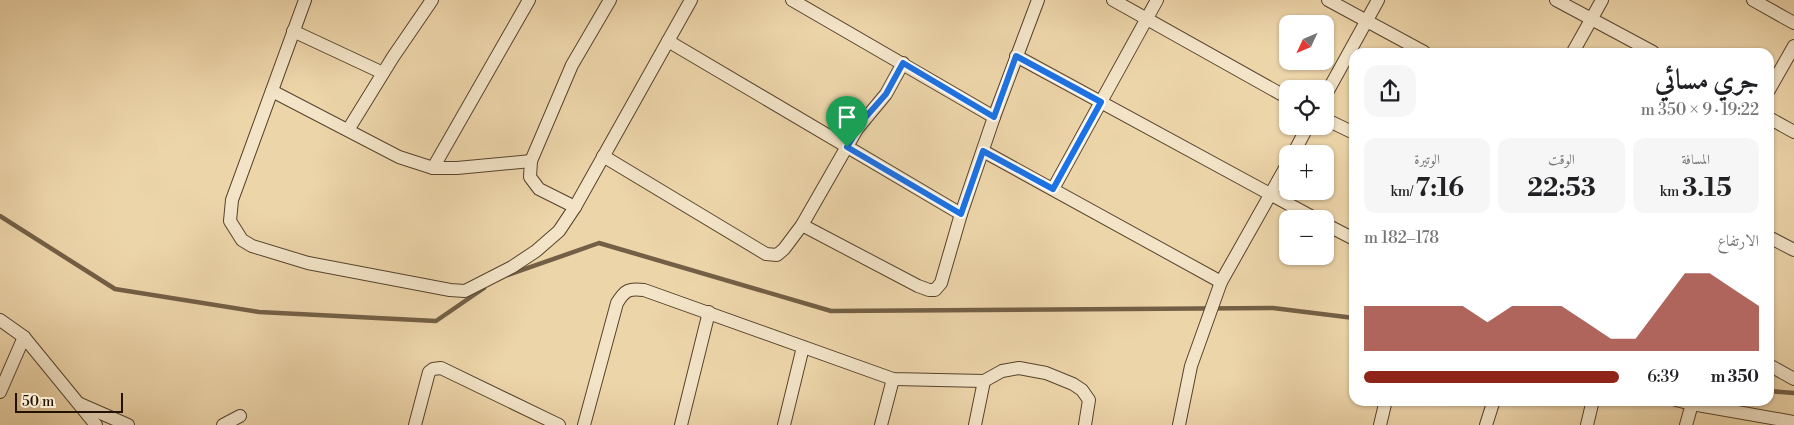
<!DOCTYPE html>
<html lang="ar">
<meta charset="utf-8">
<style>
:root{--surface:#fff;--page:#f6f6f6;--text:#202124;--muted:#757577;--accent:#8f2418}
body{margin:0;font-family:"Libre Bodoni",Amiri,serif;background:var(--page);color:var(--text);direction:rtl;height:100vh;display:flex;flex-direction:column;font-size:19px;white-space:nowrap}
*{box-sizing:border-box;margin:0}
p{font-size:16px;color:var(--muted)}
.icon{flex:none;width:28px;height:28px;fill:none;stroke:currentColor;stroke-width:2;stroke-linecap:round;stroke-linejoin:round}
.map{position:relative;flex:1;overflow:hidden;direction:ltr}
.drawer{position:absolute;left:1349px;top:48px;width:425px;height:358px;display:flex;flex-direction:column;background:var(--surface);border-radius:15px;box-shadow:0 1px 4px #0004;direction:rtl}
.drawer>*{flex:none}
.needle{width:32px;rotate:226deg}
.fabs{position:absolute;left:1279px;top:15px;display:grid;gap:10px}
.fabs a{display:grid;place-items:center;width:55px;height:55px;border-radius:10px;background:var(--surface);box-shadow:0 1px 4px #0004;font-size:25px}
.scale{position:absolute;left:15px;bottom:12px;width:108px;box-sizing:border-box;padding-left:5px;border:2px solid #231202;border-top:0;font-size:14px;line-height:18px;white-space:nowrap;color:#231202;-webkit-text-stroke:4px #f3e4c8;paint-order:stroke}
.pin{position:absolute;display:grid;place-items:center;width:42px;height:42px;color:#fff;margin:-51px -21px;border-radius:50% 50% 50% 0;rotate:-45deg;box-shadow:0 0 5px #0007}
.pin .icon{rotate:45deg}
.round{display:grid;place-items:center;flex:none;width:52px;height:52px;border-radius:15px;background:var(--page)}
.head{display:flex;align-items:center;justify-content:space-between;height:85px;padding:0 15px}
h1{font-size:28px;font-weight:700;line-height:38px}
.metrics{display:grid;grid-template-columns:repeat(3,1fr);gap:8px;height:85px;padding:5px 15px}
.metrics div{display:grid;align-content:center;border-radius:12px;background:var(--page);text-align:center}
.metrics b{font-size:25px;font-weight:700}
.metrics small{font-size:14px;font-weight:400}
.metrics p{font-size:14px}
.chart{height:140px;padding:10px 15px}
.chart p{display:flex;justify-content:space-between}
.chart svg{width:100%;height:90px;margin-top:5px;fill:var(--accent);opacity:.7}
ul{padding:0 15px;list-style:none;font-size:16px}
li{display:grid;grid-template-columns:80px 60px 1fr;align-items:center;height:38px}
li i{height:12px;border-radius:6px;background:var(--accent)}
.map>svg:first-child{display:block}
.lines{fill:none;stroke-linecap:round;stroke-linejoin:round}
.stream{stroke:#735f45;stroke-width:4.5}
.minor-casing{stroke:#56432c;stroke-width:14}
.minor{stroke:#f3e4c8;stroke-width:12}
.route-casing{stroke:#fff;stroke-width:10}
.route{stroke:#1a73e8;stroke-width:6}
</style>
<div class="map">
<svg width="1794" height="425" viewBox="0 0 1794 425">
<rect width="100%" height="100%" fill="#edd5aa"/>
<filter id="stains"><feTurbulence type="fractalNoise" baseFrequency=".004" numOctaves="4"/><feColorMatrix values="0 0 0 0 .2 0 0 0 0 .09 0 0 0 0 .02 0 0 0 .5 -.17"/></filter>
<radialGradient id="worn" r=".72"><stop offset=".6" stop-color="#630" stop-opacity="0"/><stop offset="1" stop-color="#630" stop-opacity=".3"/></radialGradient>
<g class="lines">
<g class="stream">
<path d="M0 216 115 289 259 312 436 321 484 288"/>
<path d="M508 275 599 243 831 311 1273 308 1354 318"/>
<path d="M1769 391 1794 393"/>
</g>
<g class="minor-casing">
<g id="minor">
<path d="M305 0 232 200 230 221 242 240 252 246 308 263 450 290 465 291 512 267 536 251 559 231 575 207 691 0"/>
<path d="M792 0 994 117"/>
<path d="M1113 0 1288 98"/>
<path d="M1328 0 1424 52"/>
<path d="M1556 0 1653 52"/>
<path d="M1753 0 1794 23"/>
<path d="M293 31 383 73"/>
<path d="M668 41 961 214"/>
<path d="M1573 52 1602 0"/>
<path d="M1016 56 1316 219"/>
<path d="M1769 90 1794 46"/>
<path d="M272 91 399 157 433 168H457L531 161"/>
<path d="M1325 96 1378 0"/>
<path d="M1769 118 1794 132"/>
<path d="M1325 119 1354 133"/>
<path d="M348 130 393 57 432 0"/>
<path d="M983 151 1221 282"/>
<path d="M1293 154 1308 126"/>
<path d="M603 156 766 254 777 255 784 249 802 225 857 129 886 94 903 63"/>
<path d="M433 168 529 0"/>
<path d="M1053 189 1157 0"/>
<path d="M575 207 539 189 530 177 531 161 572 65 610 0"/>
<path d="M1325 224 1354 239"/>
<path d="M802 225 918 286 929 290H935L941 283 961 214 994 117 1038 0"/>
<path d="M1769 237 1794 250"/>
<path d="M0 320 24 337 96 425"/>
<path d="M1769 365 1794 379"/>
<path d="M0 392 24 337"/>
<path d="M1676 400 1692 404 1794 422"/>
<path d="M80 404 128 425"/>
<path d="M223 425 240 416"/>
<path d="M415 425 429 372 433 369 441 368 559 425"/>
<path d="M584 425 617 303C625 290 629 288 644 290L893 379 984 381 1002 371 1019 368 1046 373 1073 384 1082 390 1089 400 1085 425"/>
<path d="M681 425 709 312"/>
<path d="M784 425 803 347"/>
<path d="M881 425 893 379"/>
<path d="M975 425 984 381"/>
<path d="M1179 425 1191 366 1221 282 1288 163"/>
<path d="M1380 425 1386 400"/>
<path d="M1486 425 1494 400"/>
<path d="M1587 425 1593 400"/>
<path d="M1686 425 1692 404"/>
</g>
</g>
<use href="#minor" class="minor"/>
</g>
<g class="lines">
<g class="route-casing">
<path id="route" d="M1016 56 1101 102 1053 189 983 151 961 214 847 147 864 119 886 94 903 63 994 117Z"/>
</g>
<use href="#route" class="route"/>
</g>
<rect width="100%" height="100%" filter="url(#stains)"/>
<rect width="100%" height="100%" fill="url(#worn)"/>
</svg>
<div class="fabs">
<a><svg class="needle" viewBox="-14 -14 28 28"><path d="M0-13l5 13h-10z" fill="#e53935"/><path d="M0 13l5-13h-10z" fill="#757577"/></svg></a>
<a><svg class="icon" aria-label="locate" viewBox="0 0 24 24"><circle cx="12" cy="12" r="6"/><path d="M12 2v4M12 18v4M2 12h4M18 12h4"/></svg></a>
<a>+</a>
<a>−</a>
</div>
<div class="scale">50 m</div>
<div class="pin" style="left:847px;top:147px;background:#1e9e55"><svg class="icon" aria-label="arrive" viewBox="0 0 24 24"><path d="M6 21V4h12l-3 4 3 4H6"/></svg></div>
<section class="drawer">
<div class="head"><div><h1>جري مسائي</h1><p>19:22 · 9 × 350 m</p></div><a class="round"><svg class="icon" aria-label="share" viewBox="0 0 24 24"><path d="M12 15V3M7 8l5-5 5 5M5 13v7h14v-7"/></svg></a></div>
<div class="metrics">
<div><p>المسافة</p><b>3.15<small> km</small></b></div>
<div><p>الوقت</p><b>22:53</b></div>
<div><p>الوتيرة</p><b>7:16<small> /km</small></b></div>
</div>
<div class="chart"><p><span>الارتفاع</span>178–182 m</p>
<svg viewBox="0 0 160 44" preserveAspectRatio="none"><path d="M0 44V22L10 22L20 22L30 22L40 22L50 30L60 22L70 22L80 22L90 30L100 38L110 38L120 22L130 6L140 6L150 14L160 22V44z"/></svg>
</div>
<ul>
<li><b>350 m</b>6:39<i style="width:100%"></i></li>
</ul>
</section>
</div>
